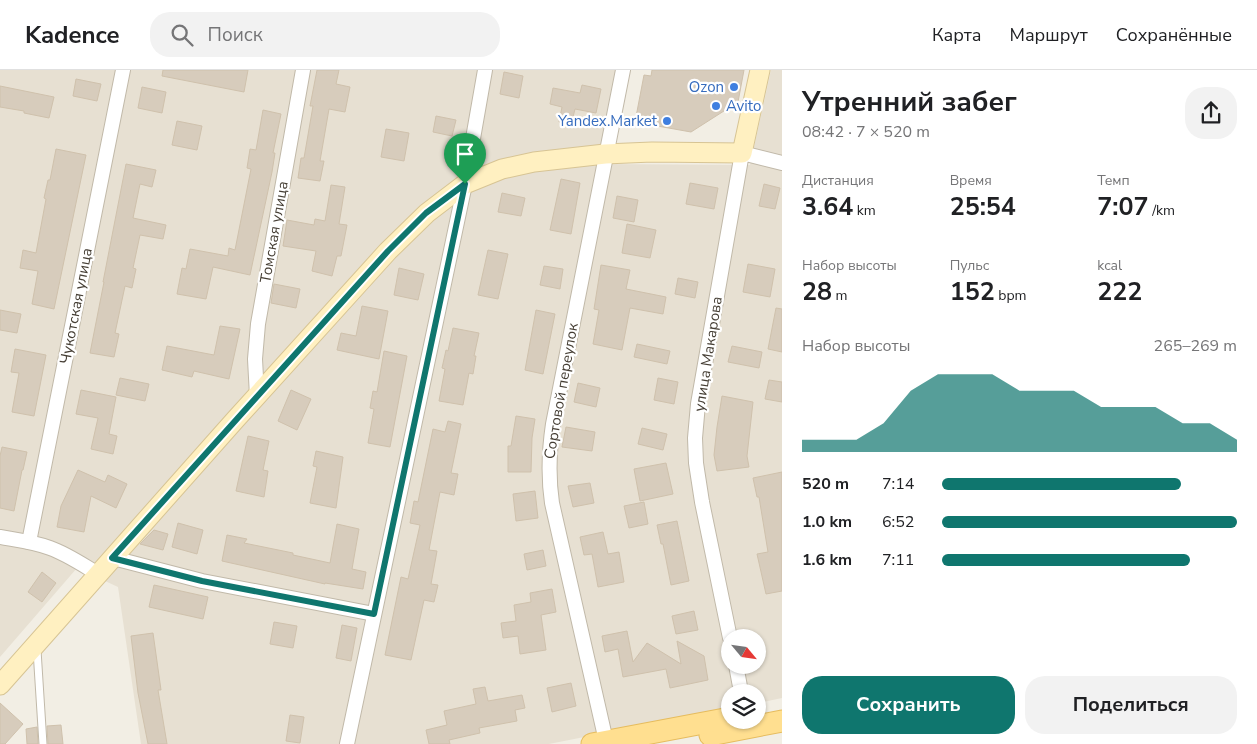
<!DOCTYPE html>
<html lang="ru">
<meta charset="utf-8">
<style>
:root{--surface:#fff;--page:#f2f2f2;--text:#202124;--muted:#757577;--line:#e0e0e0;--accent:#0f766e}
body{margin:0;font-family:"Nunito Sans",sans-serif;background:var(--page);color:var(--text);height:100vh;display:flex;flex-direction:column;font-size:19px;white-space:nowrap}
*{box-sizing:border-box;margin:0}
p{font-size:16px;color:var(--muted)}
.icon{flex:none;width:28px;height:28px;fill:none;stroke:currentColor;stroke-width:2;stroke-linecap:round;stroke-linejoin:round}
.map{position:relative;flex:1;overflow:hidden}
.sheet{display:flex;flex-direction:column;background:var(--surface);width:475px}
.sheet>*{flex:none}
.needle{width:32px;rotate:119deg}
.controls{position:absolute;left:721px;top:559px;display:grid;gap:10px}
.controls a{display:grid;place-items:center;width:45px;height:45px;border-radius:50%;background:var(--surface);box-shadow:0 1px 4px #0004;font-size:25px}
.pin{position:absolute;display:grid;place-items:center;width:42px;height:42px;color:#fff;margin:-51px -21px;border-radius:50% 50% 50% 0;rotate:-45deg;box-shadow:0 0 5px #0007}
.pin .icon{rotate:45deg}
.round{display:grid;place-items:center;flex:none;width:52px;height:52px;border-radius:20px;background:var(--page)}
.head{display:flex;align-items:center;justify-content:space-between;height:85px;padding:0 20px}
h1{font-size:28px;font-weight:700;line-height:38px}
.metrics{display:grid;grid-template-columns:repeat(3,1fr);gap:8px;height:85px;padding:5px 20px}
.metrics div{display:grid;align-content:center}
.metrics b{font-size:25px;font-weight:700}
.metrics small{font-size:14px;font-weight:400}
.metrics p{font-size:14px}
.chart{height:140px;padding:10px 20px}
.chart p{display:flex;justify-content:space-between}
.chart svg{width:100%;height:90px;margin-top:5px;fill:var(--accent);opacity:.7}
.action{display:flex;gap:10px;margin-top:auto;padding:10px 20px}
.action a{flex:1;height:58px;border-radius:20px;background:var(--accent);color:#fff;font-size:20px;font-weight:700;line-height:58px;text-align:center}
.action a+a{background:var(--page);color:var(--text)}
ul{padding:0 20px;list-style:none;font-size:16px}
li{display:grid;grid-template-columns:80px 60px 1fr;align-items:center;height:38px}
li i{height:12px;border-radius:6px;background:var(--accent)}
header{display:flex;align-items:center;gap:30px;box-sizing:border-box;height:70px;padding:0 25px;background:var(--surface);border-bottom:1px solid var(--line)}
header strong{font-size:24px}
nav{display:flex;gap:28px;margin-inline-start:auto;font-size:18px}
.search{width:350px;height:45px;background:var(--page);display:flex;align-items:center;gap:12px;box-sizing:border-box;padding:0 18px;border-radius:20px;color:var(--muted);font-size:19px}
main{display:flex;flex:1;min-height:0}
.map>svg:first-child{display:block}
.residential{fill:#e7e0d2;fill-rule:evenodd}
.building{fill:#d7ccbc;stroke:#cfc1ac}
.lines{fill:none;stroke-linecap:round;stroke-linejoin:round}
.lane-casing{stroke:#c1b9a9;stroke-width:9}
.street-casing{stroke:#c1b9a9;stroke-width:16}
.secondary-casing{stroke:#d7c494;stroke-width:21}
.primary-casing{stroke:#e6bc5e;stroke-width:23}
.lane{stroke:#fff;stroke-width:7}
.street{stroke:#fff;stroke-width:14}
.secondary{stroke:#fff0c1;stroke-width:19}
.primary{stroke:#ffdf90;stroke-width:21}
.route-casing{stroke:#fff;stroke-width:10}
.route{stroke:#0f766e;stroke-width:6}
.shop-dot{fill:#3f7fe0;stroke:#fff;stroke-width:2}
.labels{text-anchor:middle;stroke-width:4.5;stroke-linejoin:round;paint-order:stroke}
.shop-label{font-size:15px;fill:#366cbe;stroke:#fff;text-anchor:end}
.street-label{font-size:15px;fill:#453e34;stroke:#fff}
</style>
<header>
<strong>Kadence</strong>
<div class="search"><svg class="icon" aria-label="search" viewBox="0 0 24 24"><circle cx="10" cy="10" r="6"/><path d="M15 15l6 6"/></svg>Поиск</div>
<nav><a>Карта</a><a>Маршрут</a><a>Сохранённые</a></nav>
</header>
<main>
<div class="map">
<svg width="782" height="674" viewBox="0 0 782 674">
<rect width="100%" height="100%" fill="#f2eee4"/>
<path class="residential" d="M0 0H618L599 94 750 95 771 0H782V628L758 633V622H730V638L549 674H141L118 517 77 498 0 587ZM730 568H758V595H730Z"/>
<g class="building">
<path d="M163 0H248L244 22 162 6Z"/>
<path d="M317 0H339L336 14 350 17 345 42 329 39 320 91H324L320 111 298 108 301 88H304L313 36H310Z"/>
<path d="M652 0H744L738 32 691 62 635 52 644 5 651 6Z"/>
<path d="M504 2 523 6 519 28 500 24Z"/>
<path d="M76 9 101 14 97 31 73 26Z"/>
<path d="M582 15 601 19 596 43 575 39 571 55 559 52 562 37 550 34 553 18 580 23Z"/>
<path d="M0 16 54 27 49 48 24 43V41L0 37Z"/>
<path d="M142 17 166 22 162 43 138 38Z"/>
<path d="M263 40 281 44 273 83H275L272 102 250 205 213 197 206 229 177 224 182 198 186 199 190 179 228 186 229 178 235 180 251 99 247 98 250 79 256 80Z"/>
<path d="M436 46 456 50 452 66 433 62Z"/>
<path d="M177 51 202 56 197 80 172 75Z"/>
<path d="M386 59 409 63 404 91 381 87Z"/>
<path d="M56 79 86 85 54 239 32 234 38 201 20 198 23 180 36 183 46 129 44 128 48 110H50Z"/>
<path d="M126 94 156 100 152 117 140 114 133 148 166 155 163 169 140 165 133 198 136 199 132 218 125 216 115 263 119 264 114 287 90 283 104 212H103Z"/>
<path d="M561 109 580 113 571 164 550 160Z"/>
<path d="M690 113 718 118 714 139 686 134Z"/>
<path d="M764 114 780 118 775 139 759 136Z"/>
<path d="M331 115 345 117 339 154 347 155 341 186H337L332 206 312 201 316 181 283 176 287 150 314 155 315 149 325 151Z"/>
<path d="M502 123 525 128 521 146 498 142Z"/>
<path d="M617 126 638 130 634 152 613 148Z"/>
<path d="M627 154 656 160 650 188 622 183Z"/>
<path d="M488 180 508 184 498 229 478 225Z"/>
<path d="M748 194 775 199 770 227 743 222Z"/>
<path d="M601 195 630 200 626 219 666 227 663 244 630 238 622 280 593 274 599 240 594 239Z"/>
<path d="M544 196 563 199 560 219 540 215Z"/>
<path d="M399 198 424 204 418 230 394 225Z"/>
<path d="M678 208 698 212 695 228 675 224Z"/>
<path d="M274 214 300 219 296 238 271 233Z"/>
<path d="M362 236 388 241 379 289 337 280 341 263 356 266Z"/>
<path d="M776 238 782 239V282L768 279Z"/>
<path d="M0 240 21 244 17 263 0 260Z"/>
<path d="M536 240 555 244 543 304 525 300Z"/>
<path d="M220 256 240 259 229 309 194 301 192 307 162 300 167 276 214 285Z"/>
<path d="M453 258 479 263 474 286H476L473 304 469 303 463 335 439 331 445 299 442 298 446 280 448 281Z"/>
<path d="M637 274 670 281 667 294 634 287Z"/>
<path d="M732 276 762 282 759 298 728 292Z"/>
<path d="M15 279 46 285 34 346 12 342 19 303 11 302Z"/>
<path d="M384 281 407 286 390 377 368 373 374 339 370 338 373 321 377 322Z"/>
<path d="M120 308 149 314 145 331 116 325Z"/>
<path d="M658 308 678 312 674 334 654 330Z"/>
<path d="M769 310 782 312V332L765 329Z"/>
<path d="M578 313 600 318 596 337 574 332Z"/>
<path d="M81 320 116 327 109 364 117 366 113 384 91 379 98 348 76 344Z"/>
<path d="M291 320 311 329 297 360 278 351Z"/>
<path d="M722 326 753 332 747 386 749 397 717 401 714 385 717 357Z"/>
<path d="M516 346 535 349 532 368 531 402H508V376H511Z"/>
<path d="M448 351 461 354 451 403 458 404 454 425 440 422 429 480 437 481 431 514 438 515 434 532 424 530 411 590 385 585 401 507 408 509 420 455 410 453 414 431 418 432 433 359 445 362Z"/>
<path d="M566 357 595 362 592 381 562 377Z"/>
<path d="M642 358 667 364 663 380 638 374Z"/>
<path d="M248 366 269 371 263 400 268 401 264 427 236 421Z"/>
<path d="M2 377 27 382 23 400H22L14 441 0 438V386Z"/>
<path d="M316 381 343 387 336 438 310 433 317 397 313 396Z"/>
<path d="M666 393 673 424 640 431 634 399Z"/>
<path d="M78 400 105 412 108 405 127 414 116 438 91 426 84 462 57 457 61 436Z"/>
<path d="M782 402V521L766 524 757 484 768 482 759 427H757L753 408Z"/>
<path d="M590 413 594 433 573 437 568 416Z"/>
<path d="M535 421 538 448 516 451 513 424Z"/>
<path d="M644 432 648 454 629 458 624 436Z"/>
<path d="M677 451 689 511 671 515 663 474H661L657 455Z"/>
<path d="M178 453 203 460 197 484 172 477Z"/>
<path d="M337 454 359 459 352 499 366 502 363 519 325 513V514L222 491 227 465 247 469 244 473 293 483V485L330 493Z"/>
<path d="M154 460 168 464 163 480 140 474Z"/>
<path d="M603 462 608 484 619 482 624 512 598 517 592 484 584 485 580 467Z"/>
<path d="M543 480 546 496 527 500 524 484Z"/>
<path d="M42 502 56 513 42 532 28 522Z"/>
<path d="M154 515 208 527 203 549 149 537Z"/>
<path d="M552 519 556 542 541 545 546 580 520 584 518 566 503 568 501 553 516 551 514 535 531 532 530 523Z"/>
<path d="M694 541 698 560 676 564 672 546Z"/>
<path d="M274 552 297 556 293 578 270 574Z"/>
<path d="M342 555 357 558 351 591 336 588Z"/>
<path d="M627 561 633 592 647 573 681 594 677 571 704 586 708 610 670 618 666 599 623 607 618 579 605 582 602 566Z"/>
<path d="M153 563 161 620H158L167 674H148L138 623 131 566Z"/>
<path d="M571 613 576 636 552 642 547 618Z"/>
<path d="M485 617 488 631 522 625 525 638 515 640 517 651 479 658 480 663 449 670 450 674H429L426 660 447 655 444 641 476 634 473 619Z"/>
<path d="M0 633 23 654 5 674H0Z"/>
<path d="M290 645 304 647 300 673 286 671Z"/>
<path d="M61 655 63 674H48L47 656Z"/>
<path d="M37 657 38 674H27L26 659Z"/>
</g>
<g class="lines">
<g class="lane-casing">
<path id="lane" d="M37 580 43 674"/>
</g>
<g class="street-casing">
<g id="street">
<path d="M257 326 255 289 258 254 303 0"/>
<path d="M0 467C17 470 34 472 50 478 67 484 83 495 98 504"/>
<path d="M29 472 123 0"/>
<path d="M113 488 202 511 374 544"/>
<path d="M730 568 702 432 696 393 695 368 698 334 742 83 782 93"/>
<path d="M736 595 741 622"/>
<path d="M606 671 552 433C548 406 549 381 553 354L623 0"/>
<path d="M347 674 465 114 485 0"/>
</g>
</g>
<g class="secondary-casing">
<path id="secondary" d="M0 615 235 350 388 181 427 143 465 114 502 99 534 92 605 84 652 82 742 83 760 0"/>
</g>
<g class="primary-casing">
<g id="primary">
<path d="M710 665 782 651"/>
<path d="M592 674 730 648"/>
</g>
</g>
<use href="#lane" class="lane"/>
<use href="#street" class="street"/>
<use href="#secondary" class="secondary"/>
<use href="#primary" class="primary"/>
</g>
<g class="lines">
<g class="route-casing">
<path id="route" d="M465 114 374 544 202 511 112 488 388 181 426 143Z"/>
</g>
<use href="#route" class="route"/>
</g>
<g class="shop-dot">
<circle cx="734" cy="17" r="5"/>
<circle cx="716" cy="36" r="5"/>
<circle cx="667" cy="51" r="5"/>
</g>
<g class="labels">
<g class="shop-label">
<text x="724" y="22">Ozon</text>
<text x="726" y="41" text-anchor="start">Avito</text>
<text x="657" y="56">Yandex.Market</text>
</g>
<g class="street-label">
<text transform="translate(274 162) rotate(-80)" y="5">Томская улица</text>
<text transform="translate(76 236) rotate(-79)" y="5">Чукотская улица</text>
<text transform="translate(708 284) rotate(-81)" y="5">улица Макарова</text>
<text transform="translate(561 321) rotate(-80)" y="5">Сортовой переулок</text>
</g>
</g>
</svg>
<div class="controls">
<a><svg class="needle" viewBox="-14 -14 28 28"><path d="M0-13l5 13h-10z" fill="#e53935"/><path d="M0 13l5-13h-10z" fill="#757577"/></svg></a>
<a><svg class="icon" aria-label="layers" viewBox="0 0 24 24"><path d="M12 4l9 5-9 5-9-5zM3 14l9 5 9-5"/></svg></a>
</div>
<div class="pin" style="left:465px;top:114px;background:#1e9e55"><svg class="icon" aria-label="arrive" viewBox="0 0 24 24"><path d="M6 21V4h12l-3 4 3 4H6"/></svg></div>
</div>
<section class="sheet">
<div class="head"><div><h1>Утренний забег</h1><p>08:42 · 7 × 520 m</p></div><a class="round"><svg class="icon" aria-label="share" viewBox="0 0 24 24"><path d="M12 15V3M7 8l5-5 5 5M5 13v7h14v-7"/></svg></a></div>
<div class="metrics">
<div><p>Дистанция</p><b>3.64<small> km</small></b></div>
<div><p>Время</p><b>25:54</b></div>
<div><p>Темп</p><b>7:07<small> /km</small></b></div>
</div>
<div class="metrics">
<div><p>Набор высоты</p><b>28<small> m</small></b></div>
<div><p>Пульс</p><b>152<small> bpm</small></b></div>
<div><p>kcal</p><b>222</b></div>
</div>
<div class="chart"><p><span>Набор высоты</span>265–269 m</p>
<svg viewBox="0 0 160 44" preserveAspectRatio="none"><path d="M0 44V38L10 38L20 38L30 30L40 14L50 6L60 6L70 6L80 14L90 14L100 14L110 22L120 22L130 22L140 30L150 30L160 38V44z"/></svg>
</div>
<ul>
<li><b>520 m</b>7:14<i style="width:81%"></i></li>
<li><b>1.0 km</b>6:52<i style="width:100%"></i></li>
<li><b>1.6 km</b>7:11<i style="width:84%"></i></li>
</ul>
<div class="action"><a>Сохранить</a><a>Поделиться</a></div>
</section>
</main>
